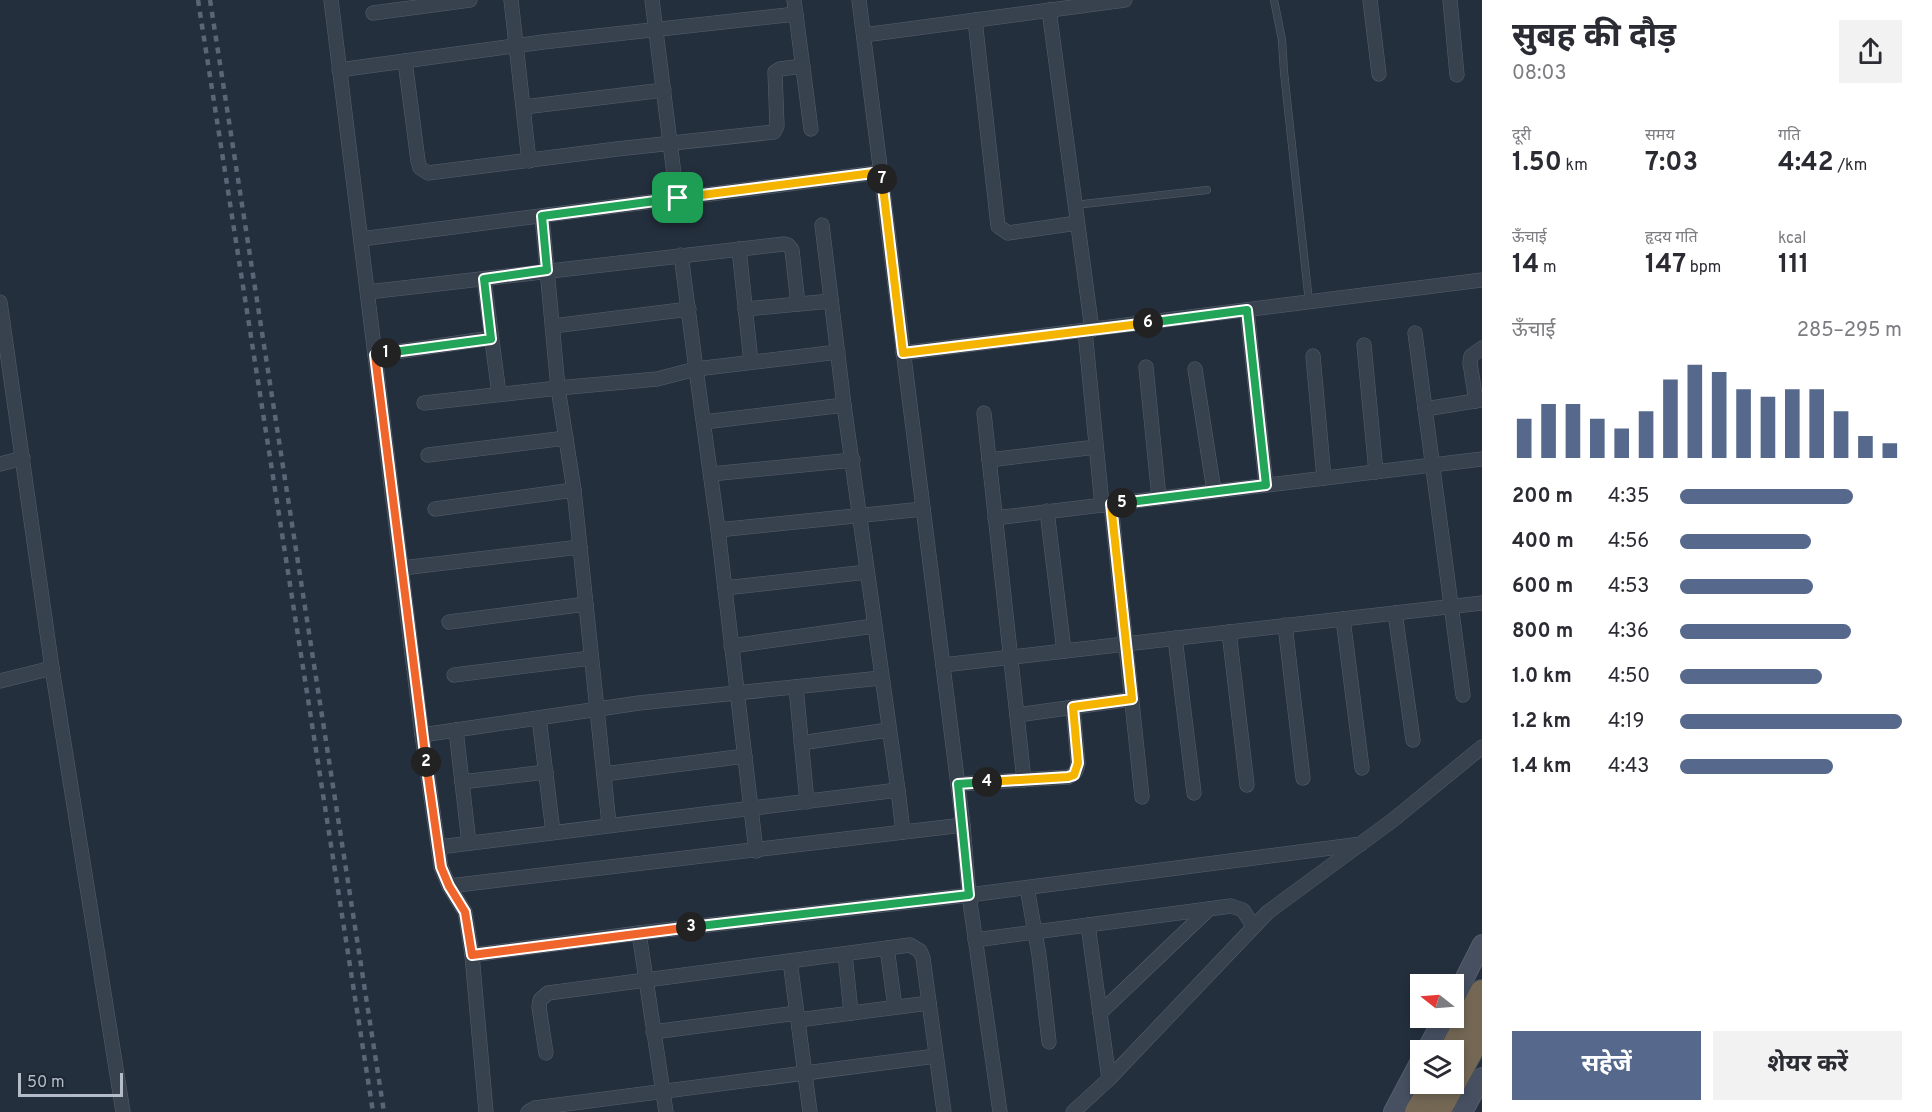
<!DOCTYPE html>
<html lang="hi">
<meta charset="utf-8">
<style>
:root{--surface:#fff;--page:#f2f2f3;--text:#2b2b33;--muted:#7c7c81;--accent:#56698c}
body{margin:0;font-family:Overpass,"Noto Sans Devanagari",sans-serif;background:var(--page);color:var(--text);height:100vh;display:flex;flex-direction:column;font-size:22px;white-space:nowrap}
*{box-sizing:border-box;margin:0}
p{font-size:20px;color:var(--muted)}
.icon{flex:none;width:33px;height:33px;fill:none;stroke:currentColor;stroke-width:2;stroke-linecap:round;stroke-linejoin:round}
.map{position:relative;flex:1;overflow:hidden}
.sheet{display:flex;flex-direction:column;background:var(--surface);width:450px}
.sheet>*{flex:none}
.needle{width:39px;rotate:287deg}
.tools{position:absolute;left:1410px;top:974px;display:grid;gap:12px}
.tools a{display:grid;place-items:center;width:54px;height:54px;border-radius:0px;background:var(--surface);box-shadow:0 3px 9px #0003;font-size:30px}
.scale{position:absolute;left:18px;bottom:15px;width:105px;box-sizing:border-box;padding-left:6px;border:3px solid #b4bcc9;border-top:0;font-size:16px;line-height:21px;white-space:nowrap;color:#b4bcc9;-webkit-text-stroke:4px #1d2633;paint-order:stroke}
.pin{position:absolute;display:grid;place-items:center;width:51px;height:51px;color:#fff;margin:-26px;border-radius:12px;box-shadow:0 3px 9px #0006}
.km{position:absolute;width:30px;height:30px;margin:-15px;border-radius:50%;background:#222;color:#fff;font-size:16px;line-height:30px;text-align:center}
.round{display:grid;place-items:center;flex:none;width:63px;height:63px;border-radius:0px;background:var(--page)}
.summary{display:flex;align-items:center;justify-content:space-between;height:102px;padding:0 30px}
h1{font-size:33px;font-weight:700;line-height:45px}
.figures{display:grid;grid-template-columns:repeat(3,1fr);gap:9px;height:102px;padding:6px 30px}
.figures div{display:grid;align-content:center}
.figures b{font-size:26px;font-weight:700}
.figures small{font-size:16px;font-weight:400}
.figures p{font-size:16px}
.chart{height:168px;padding:12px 30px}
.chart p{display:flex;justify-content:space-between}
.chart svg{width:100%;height:108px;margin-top:6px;stroke:var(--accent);stroke-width:6}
.primary-button{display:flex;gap:12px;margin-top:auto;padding:12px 30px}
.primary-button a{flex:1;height:69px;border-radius:0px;background:var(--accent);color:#fff;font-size:24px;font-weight:700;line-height:69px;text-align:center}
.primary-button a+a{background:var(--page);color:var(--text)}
ul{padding:0 30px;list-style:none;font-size:20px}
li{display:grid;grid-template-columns:96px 72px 1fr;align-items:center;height:45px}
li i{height:15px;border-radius:8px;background:var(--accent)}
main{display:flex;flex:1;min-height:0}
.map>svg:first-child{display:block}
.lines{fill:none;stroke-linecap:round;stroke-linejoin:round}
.lane-casing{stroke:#565f6c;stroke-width:8}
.street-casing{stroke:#565f6c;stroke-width:15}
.secondary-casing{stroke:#565f6c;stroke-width:20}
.highway-casing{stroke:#434c59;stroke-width:26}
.lane{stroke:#38414e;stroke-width:7}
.street{stroke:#38414e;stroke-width:14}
.secondary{stroke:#465061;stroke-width:18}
.highway{stroke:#746855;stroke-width:24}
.rail{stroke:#5a6575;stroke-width:4.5;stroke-dasharray:6 6;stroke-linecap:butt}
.split-1-casing{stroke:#fff;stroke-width:12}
.split-2-casing{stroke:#fff;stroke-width:12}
.split-3-casing{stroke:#fff;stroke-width:12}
.split-4-casing{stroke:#fff;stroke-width:12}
.split-5-casing{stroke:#fff;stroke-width:12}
.split-6-casing{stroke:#fff;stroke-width:12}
.split-7-casing{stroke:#fff;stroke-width:12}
.split-8-casing{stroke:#fff;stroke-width:12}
.split-1{stroke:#22a559;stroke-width:8}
.split-2{stroke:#f0652b;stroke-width:8}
.split-3{stroke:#f0652b;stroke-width:8}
.split-4{stroke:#22a559;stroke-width:8}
.split-5{stroke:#f5b400;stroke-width:8}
.split-6{stroke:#22a559;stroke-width:8}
.split-7{stroke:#f5b400;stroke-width:8}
.split-8{stroke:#f5b400;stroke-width:8}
</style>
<main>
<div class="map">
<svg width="1482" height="1112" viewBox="0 0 1482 1112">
<rect width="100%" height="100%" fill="#242f3e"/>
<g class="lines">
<g class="lane-casing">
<g id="lane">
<path d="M1274 0 1282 40 1284 72 1309 302"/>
<path d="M1075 205 1207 190"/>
</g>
</g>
<g class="street-casing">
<g id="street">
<path d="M331 0 422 735 441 867 449 886 465 912 467 924 472 955 486 1112"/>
<path d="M511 0 529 161"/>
<path d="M652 0 677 198"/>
<path d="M794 0 811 129"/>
<path d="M859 0 963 825 969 895 1000 1112"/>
<path d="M1370 0 1379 74"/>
<path d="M1450 0 1457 75"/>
<path d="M1049 10 1092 330"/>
<path d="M373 13 470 0"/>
<path d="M975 20 998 226 1008 233 1077 223"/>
<path d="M864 35 1125 0"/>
<path d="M405 61 418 161 420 168 428 173 617 149 774 132 777 126 775 72 780 69 803 66"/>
<path d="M339 70 543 42 796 14"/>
<path d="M524 107 664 90"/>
<path d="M542 216 558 388 657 379 696 369 718 530 756 851"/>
<path d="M361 239 881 172"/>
<path d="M739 249 751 362"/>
<path d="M681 255 696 369 838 352"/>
<path d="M484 279 499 394"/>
<path d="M368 292 784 244 788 245 792 250 798 304"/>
<path d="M0 302 52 668 123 1112"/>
<path d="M745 309 831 301"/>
<path d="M1247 310 1266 485"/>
<path d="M553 326 689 309"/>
<path d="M1085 331 1102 505"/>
<path d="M1415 333 1463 695"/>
<path d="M1364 345 1376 472"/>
<path d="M903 353 1482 280"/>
<path d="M375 355 491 338"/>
<path d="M1313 356 1324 478"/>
<path d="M1146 367 1159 498"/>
<path d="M1195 369 1214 491"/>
<path d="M1476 401 1470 363 1471 356 1482 348"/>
<path d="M424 403 558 388 574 490 609 824"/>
<path d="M1425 409 1482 400"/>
<path d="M984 413 1024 780"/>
<path d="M704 422 844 405"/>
<path d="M428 455 566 438"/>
<path d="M989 460 1096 447"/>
<path d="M0 464 23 458"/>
<path d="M711 474 853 460"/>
<path d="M1111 504 1142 797"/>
<path d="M435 509 574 490"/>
<path d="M1047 511 1064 651"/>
<path d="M995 518 1482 459"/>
<path d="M718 530 923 509"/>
<path d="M402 568 580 547"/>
<path d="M725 588 867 572"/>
<path d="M1395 613 1413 740"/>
<path d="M1343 619 1362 768"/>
<path d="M449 622 586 604"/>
<path d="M1285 625 1303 778"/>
<path d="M1229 632 1247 785"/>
<path d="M1175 638 1194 793"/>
<path d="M731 646 874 626"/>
<path d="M943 665 1482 603"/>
<path d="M454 675 591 658"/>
<path d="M0 681 52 668"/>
<path d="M796 687 807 802"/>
<path d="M1017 715 1132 699"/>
<path d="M539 718 553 832"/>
<path d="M456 730 469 843"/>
<path d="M422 735 639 703 881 678"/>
<path d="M801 743 888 730"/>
<path d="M604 774 745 756"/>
<path d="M462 782 546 772"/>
<path d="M958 784 1068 777C1075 774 1077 771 1078 763L1073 707"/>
<path d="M898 790 903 832"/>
<path d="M439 847 898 790 844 405 822 225"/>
<path d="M449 886 963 825"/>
<path d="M1027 888 1039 955 1049 1042"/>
<path d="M1088 925 1109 1079"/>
<path d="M639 933 666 1112"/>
<path d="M975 940 1231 906 1243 910 1253 926"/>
<path d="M887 948 895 1007"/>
<path d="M845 954 851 1013"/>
<path d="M472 955 639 933 969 895 1361 844"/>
<path d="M790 961 810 1112"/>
<path d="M1100 1013 1209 909"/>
<path d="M798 1020 929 1003"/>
<path d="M653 1032 797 1013"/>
<path d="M546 1053 539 1007 540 1000 548 993 910 945 920 951 923 958 944 1112"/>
<path d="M528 1112 535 1108 936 1056"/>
<path d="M1073 1112 1109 1079 1268 912 1393 820 1482 747"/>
</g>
</g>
<g class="secondary-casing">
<g id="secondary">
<path d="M1454 999 1482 944"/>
<path d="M1426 1050 1444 1017"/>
<path d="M1393 1112 1420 1061"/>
<path d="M1463 1112 1482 1077"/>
</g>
</g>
<g class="highway-casing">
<g id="highway">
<path d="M1452 1050 1482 992"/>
<path d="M1417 1112 1434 1083"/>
<path d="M1438 1112 1482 1030"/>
</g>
</g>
<use href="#lane" class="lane"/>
<use href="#street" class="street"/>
<use href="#secondary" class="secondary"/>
<use href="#highway" class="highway"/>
<g class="rail">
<path d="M198 0 373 1112"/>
<path d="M210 0 384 1112"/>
</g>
</g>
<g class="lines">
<g class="split-1-casing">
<path id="split-1" d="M386 353 491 339 484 279 547 270 542 216 678 198"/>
</g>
<g class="split-2-casing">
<path id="split-2" d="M386 353 375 355 426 762"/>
</g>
<g class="split-3-casing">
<path id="split-3" d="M426 762 441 867 449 886 465 912 472 955 691 927"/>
</g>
<g class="split-4-casing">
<path id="split-4" d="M691 927 969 895 958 784 987 782"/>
</g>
<g class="split-5-casing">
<path id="split-5" d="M987 782 1068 777 1074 775 1078 763 1073 707 1132 699 1111 504 1122 503"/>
</g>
<g class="split-6-casing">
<path id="split-6" d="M1122 503 1266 485 1247 310 1148 323"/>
</g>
<g class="split-7-casing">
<path id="split-7" d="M882 179 903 353 1148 323"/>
</g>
<g class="split-8-casing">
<path id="split-8" d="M678 198 881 172 882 179"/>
</g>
<use href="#split-1" class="split-1"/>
<use href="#split-2" class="split-2"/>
<use href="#split-3" class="split-3"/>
<use href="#split-4" class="split-4"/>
<use href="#split-5" class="split-5"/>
<use href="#split-6" class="split-6"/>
<use href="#split-7" class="split-7"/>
<use href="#split-8" class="split-8"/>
</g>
</svg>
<div class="tools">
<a><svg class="needle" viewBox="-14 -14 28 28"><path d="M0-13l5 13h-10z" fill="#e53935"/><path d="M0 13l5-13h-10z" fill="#7c7c81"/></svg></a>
<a><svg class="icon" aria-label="layers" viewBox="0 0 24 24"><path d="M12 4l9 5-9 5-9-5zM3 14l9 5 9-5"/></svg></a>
</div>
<div class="scale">50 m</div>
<div class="pin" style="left:678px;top:198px;background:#1e9e55"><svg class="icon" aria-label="arrive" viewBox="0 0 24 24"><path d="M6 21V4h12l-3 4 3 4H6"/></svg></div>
<b class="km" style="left:386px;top:353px">1</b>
<b class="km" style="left:426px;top:762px">2</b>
<b class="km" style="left:691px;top:927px">3</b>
<b class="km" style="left:987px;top:782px">4</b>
<b class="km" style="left:1122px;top:503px">5</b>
<b class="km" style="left:1148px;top:323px">6</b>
<b class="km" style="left:882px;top:179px">7</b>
</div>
<section class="sheet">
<div class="summary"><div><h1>सुबह की दौड़</h1><p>08:03</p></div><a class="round"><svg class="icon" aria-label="share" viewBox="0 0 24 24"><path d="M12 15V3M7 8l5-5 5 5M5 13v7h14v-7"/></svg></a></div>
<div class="figures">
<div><p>दूरी</p><b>1.50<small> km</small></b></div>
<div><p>समय</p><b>7:03</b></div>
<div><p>गति</p><b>4:42<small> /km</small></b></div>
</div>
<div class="figures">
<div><p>ऊँचाई</p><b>14<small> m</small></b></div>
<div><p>हृदय गति</p><b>147<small> bpm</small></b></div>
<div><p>kcal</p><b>111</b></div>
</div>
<div class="chart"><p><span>ऊँचाई</span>285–295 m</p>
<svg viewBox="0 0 160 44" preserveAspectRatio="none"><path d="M5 44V28M15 44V22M25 44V22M35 44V28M45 44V32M55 44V25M65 44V12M75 44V6M85 44V9M95 44V16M105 44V19M115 44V16M125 44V16M135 44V25M145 44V35M155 44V38"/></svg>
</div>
<ul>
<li><b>200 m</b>4:35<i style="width:78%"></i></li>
<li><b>400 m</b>4:56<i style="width:59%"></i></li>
<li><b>600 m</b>4:53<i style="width:60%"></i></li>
<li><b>800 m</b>4:36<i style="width:77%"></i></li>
<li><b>1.0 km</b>4:50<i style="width:64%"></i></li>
<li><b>1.2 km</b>4:19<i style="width:100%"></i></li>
<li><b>1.4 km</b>4:43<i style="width:69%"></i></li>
</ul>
<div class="primary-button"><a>सहेजें</a><a>शेयर करें</a></div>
</section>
</main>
